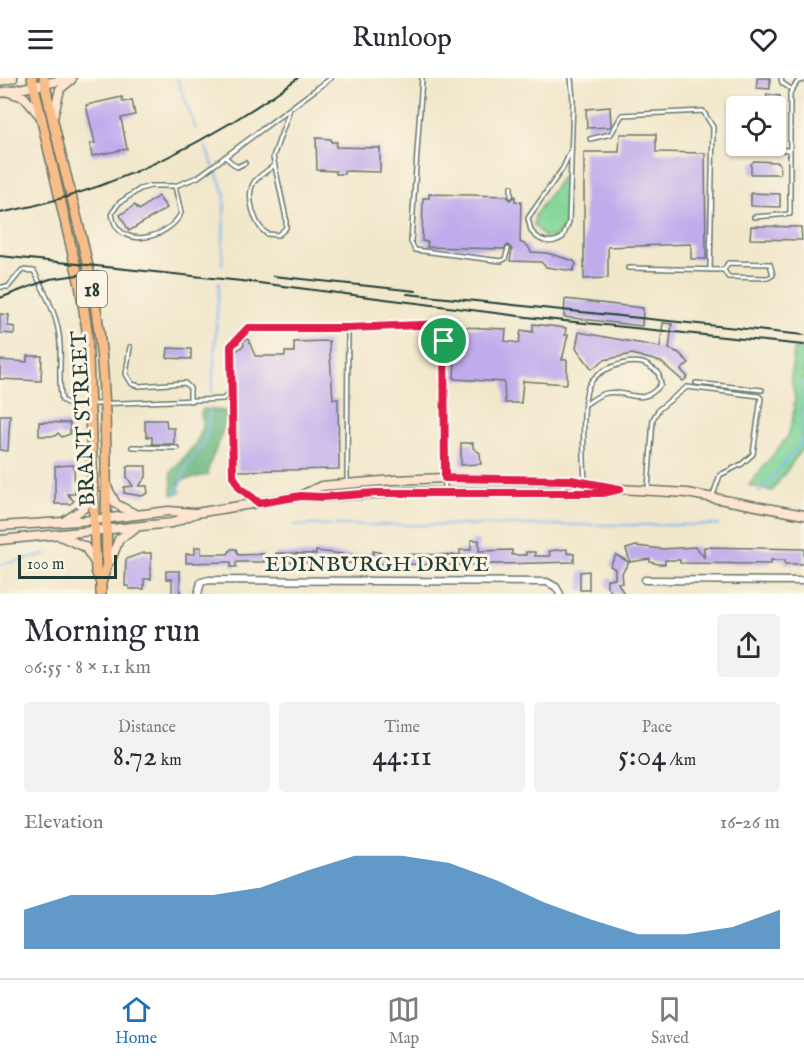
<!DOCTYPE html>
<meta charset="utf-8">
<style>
:root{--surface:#fff;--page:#f2f2f3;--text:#2b2b33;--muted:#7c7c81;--line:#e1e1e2;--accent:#1f6fb2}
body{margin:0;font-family:"IM FELL English",serif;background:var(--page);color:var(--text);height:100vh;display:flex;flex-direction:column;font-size:22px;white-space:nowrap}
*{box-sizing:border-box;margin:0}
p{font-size:20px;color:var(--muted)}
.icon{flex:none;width:33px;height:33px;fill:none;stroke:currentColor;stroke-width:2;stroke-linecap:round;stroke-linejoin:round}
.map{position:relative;height:516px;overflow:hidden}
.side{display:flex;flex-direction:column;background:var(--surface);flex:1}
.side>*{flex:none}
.controls{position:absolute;left:726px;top:18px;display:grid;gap:12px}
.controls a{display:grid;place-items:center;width:60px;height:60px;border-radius:6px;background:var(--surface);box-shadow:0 2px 4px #0004;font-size:30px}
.scale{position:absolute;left:18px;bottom:15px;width:99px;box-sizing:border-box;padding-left:6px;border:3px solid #1f3d34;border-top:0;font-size:16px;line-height:21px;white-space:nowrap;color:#1f3d34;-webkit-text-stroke:4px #fcf5e5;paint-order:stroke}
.pin{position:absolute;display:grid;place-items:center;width:51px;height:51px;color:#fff;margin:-26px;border:3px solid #fff;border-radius:50%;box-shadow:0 2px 6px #0007}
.round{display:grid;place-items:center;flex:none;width:63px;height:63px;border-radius:6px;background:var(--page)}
.overview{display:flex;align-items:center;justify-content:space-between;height:102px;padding:0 24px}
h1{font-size:33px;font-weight:600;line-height:45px}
.metrics{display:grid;grid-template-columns:repeat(3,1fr);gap:9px;height:102px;padding:6px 24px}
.metrics div{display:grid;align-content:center;border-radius:6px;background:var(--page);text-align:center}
.metrics b{font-size:30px;font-weight:600}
.metrics small{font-size:16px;font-weight:400}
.metrics p{font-size:16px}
.chart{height:168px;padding:12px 24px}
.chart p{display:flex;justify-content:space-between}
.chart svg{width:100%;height:108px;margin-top:6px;fill:var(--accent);opacity:.7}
header{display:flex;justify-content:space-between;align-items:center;height:78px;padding:0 24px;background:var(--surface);font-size:27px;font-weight:600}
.menu{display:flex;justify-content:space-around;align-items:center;height:84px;border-top:2px solid var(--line);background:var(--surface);font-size:16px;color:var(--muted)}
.menu a{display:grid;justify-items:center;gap:3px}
.menu .current{color:var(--accent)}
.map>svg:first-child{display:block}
.green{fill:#7fd497;stroke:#4f8866;stroke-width:1.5}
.forest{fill:#67b680;stroke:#437a5a;stroke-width:1.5}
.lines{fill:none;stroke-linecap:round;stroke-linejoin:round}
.stream{stroke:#7db6ee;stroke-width:2}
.building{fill:#c0abec}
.lane-casing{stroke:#687869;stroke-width:6}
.street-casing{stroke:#687869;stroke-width:9}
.secondary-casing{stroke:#687869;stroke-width:11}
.primary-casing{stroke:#687869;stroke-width:12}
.lane{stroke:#fff;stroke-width:3}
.street{stroke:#fff;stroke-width:6}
.secondary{stroke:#fde5d0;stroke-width:8}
.primary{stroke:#f9bd89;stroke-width:9}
.rail{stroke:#1f3d34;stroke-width:2}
.route-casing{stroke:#fff;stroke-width:12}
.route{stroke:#e11d48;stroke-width:8}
.labels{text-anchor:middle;stroke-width:6;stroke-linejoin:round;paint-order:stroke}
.shield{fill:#fcf5e5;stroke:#617469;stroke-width:1.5}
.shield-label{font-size:21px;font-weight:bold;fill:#1f3d34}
.street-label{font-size:22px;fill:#1f3d34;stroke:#fcf5e5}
</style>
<header><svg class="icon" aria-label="menu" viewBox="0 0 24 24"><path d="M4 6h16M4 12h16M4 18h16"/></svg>Runloop<svg class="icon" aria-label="heart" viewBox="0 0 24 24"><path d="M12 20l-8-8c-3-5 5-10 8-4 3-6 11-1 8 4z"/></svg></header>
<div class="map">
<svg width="804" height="516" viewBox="0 0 804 516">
<rect width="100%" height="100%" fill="#fcf5e5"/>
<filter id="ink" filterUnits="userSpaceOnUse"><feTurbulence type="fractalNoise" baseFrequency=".0167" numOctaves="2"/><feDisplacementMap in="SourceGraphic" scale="12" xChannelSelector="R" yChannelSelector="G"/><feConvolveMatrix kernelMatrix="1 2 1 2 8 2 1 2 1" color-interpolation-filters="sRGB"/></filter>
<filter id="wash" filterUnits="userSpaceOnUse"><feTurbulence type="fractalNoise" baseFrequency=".008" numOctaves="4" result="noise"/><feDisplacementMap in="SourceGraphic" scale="24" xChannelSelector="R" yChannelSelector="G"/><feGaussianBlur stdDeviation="1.35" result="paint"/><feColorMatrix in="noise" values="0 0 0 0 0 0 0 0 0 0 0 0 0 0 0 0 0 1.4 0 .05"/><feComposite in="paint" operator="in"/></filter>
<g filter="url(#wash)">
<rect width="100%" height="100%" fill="#f1e7cb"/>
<g class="green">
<path d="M562 99 566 100 565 148 555 159H544L534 147 535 137Z"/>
<path d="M794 271H804V368L772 413 749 407 788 358 793 340 795 320 791 301Z"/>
</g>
<path class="forest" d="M203 331 225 333C227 357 206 385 208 397L179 403 180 415 172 417 171 394C186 376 208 360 201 335Z"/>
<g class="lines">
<g class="stream">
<path d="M177 0 196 51"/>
<path d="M205 68 225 116 222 187"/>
<path d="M212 315 219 205"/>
<path d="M759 415 800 366 803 351 804 304"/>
<path d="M177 416 187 388 205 363 211 330"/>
<path d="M295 447H718"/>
<path d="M0 487 46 476"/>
</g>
</g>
<g id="blocks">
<g class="building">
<path d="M757 0H770V11L757 10Z"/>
<path d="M767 16 780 18V28H767Z"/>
<path d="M122 19 123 24 132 22 135 37 121 40 127 71 92 78 90 66 95 65 86 27Z"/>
<path d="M610 29 611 49 587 50 586 31Z"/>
<path d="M620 56H656V74L705 75 706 181H691V166L608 169V200L584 201V74H619Z"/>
<path d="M316 60 331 61V64H337L336 69 380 70V94L344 93V96H336V93L317 92Z"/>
<path d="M754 83 777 84 780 86V96H751V86Z"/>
<path d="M751 115 780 116V129L751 128Z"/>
<path d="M429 116 507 118 510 122 515 118V123L521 124 520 164 528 168 531 174 547 175 574 183 576 186 573 193 546 189 541 184 510 183 512 171 508 167 504 171 427 169 428 164 422 163 423 120H429Z"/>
<path d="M158 118 167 130 129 153 120 137 135 127 139 132Z"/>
<path d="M751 148 801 149 802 162 750 161Z"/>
<path d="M565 221 643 230 642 248 564 239Z"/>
<path d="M0 236 9 237 8 248 15 249 14 256 0 255Z"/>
<path d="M663 245 672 246 669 271 679 275 689 285 681 292 688 299 683 303 661 284 632 276 604 282 592 291 576 270 579 254 660 269Z"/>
<path d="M533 246 566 250 565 257H568L562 282H567V306L523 303 521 325H505L504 304 454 301 456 260H459V255H462V249L506 251 505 263 519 265 521 252 533 254Z"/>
<path d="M248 261 255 278H285V274H294V264L329 263 333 321H338L339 391 238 393 235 274 244 267 243 263Z"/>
<path d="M168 270 191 271V281L167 280Z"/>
<path d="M27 278H42L41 303 0 301V282L27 284Z"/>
<path d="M0 337H10L8 373 0 372Z"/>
<path d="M145 342H166L167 350H174V366H152V359H147L145 351Z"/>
<path d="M39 344 70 345V356L62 359 58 355 55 358H39Z"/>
<path d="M461 365H473V370L480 375 481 386 461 387Z"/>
<path d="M74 387 75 416H67L74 423 70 426H55V388Z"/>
<path d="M127 388H146V399L139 408H147L148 415 142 418 124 415V409L133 408 127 399Z"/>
<path d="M471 462H479V473L512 472V477H526V474H535V478H550L549 473 567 471V475L574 476V484L462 487 276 484V475L316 476V473L352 477 373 476V473L388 476 460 477V472H471Z"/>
<path d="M636 468 662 471 696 469 704 479V469L804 471V486H785V482H771V486L680 485V482H665V486H658L650 484V481L630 484 626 471Z"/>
<path d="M195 469H201V476H228L231 471H236L238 477 264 476V484H236V489H231V484H228L186 485V476H195Z"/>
<path d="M143 475H151V501H144V511H129V508H125L126 481Z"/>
<path d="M616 477 629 484 622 495 623 505H618L624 516H614L607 509V501H615V491L610 488Z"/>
<path d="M166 493H180V516H172V501H166Z"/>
<path d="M589 493V512H580V494Z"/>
</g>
</g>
</g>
<g filter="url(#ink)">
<use href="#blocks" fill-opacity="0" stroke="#687869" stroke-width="1.5"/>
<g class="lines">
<g class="lane-casing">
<g id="lane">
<path d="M422 0 411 164 415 172 501 183 505 181 508 171"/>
<path d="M571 0 573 22 569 144 563 159C551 167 540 164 531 153L528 140 563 90 571 72"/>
<path d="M781 0 782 5 791 11"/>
<path d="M590 61 611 56 622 37 703 33 713 49 710 192"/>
<path d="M755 71 789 72"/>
<path d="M225 79 237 89 245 85"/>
<path d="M273 88C267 93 259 98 254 104 245 118 255 148 267 156L278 157 286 150V140L273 79 289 34"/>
<path d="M175 108 181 135C169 161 116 174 112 135L119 125 140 111 150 108H175L198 99 331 0"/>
<path d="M511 118V109"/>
<path d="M754 139 790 136V15L798 3 804 2"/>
<path d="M628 190 724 192 728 199 768 200 773 197 770 186 728 185 724 192"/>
<path d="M0 209H8L22 192 34 193C46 217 59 239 60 267 61 286 58 304 62 322L70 327 223 321 231 313V268L248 250H348L347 403"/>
<path d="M348 250 444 246 445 412"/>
<path d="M130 269 126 296 132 306 139 308 185 305 190 310V323"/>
<path d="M696 305 762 312"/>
<path d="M231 315 233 398 240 410 258 424"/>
<path d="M132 369 177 370"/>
<path d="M585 404C584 386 581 321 589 307 597 291 625 282 642 285 647 286 654 292 658 294L661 306C641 332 626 309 603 316 597 318 591 323 586 326"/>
<path d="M648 411 653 341 659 331 687 309 759 318 761 320 753 376 742 386 720 397 713 417"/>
</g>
</g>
<g class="street-casing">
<g id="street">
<path d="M645 502 804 503"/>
<path d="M198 516 201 504 209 502 547 504 556 509 560 516"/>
</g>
</g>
<g class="secondary-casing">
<g id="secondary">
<path d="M0 3 13 0"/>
<path d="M0 15 72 0"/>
<path d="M11 15 24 19 41 39"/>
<path d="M53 40 60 11 71 2"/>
<path d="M107 409 116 426 135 436"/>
<path d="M304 416 321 408 394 402 445 400 571 403 620 411 687 415 804 437"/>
<path d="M66 442 84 430 91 412"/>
<path d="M0 448 94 442 169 433 194 435"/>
<path d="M60 458 85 469 96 486"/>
<path d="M0 462 172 445 196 435 301 418 323 419 407 414 603 415 620 411"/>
<path d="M107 486 111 482 119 461 135 451"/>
</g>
</g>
<g class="primary-casing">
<g id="primary">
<path d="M32 0 80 207 87 252 96 493 101 505V516"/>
<path d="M44 0C58 78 84 153 96 231 109 316 105 401 107 486L101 505"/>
</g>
</g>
<use href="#lane" class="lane"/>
<use href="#street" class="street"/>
<use href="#secondary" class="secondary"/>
<use href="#primary" class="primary"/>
<g class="rail">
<path d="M0 135C109 115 209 65 298 0"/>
<path d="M0 178 251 204 535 240 804 267"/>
<path d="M273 198 416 213"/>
<path d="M407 216 804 257"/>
<path d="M0 220 50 201 99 194"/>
</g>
</g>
</g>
<g class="lines" filter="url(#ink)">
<g class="route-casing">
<path id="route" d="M444 246 445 400 571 402 620 411 603 415H375L323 419 301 418 259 425 240 410 233 398 231 268 248 250H348Z"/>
</g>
<use href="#route" class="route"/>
</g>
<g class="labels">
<rect class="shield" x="77" y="193" width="30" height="36" rx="4.5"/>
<g class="shield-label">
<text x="92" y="218">18</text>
</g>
<g class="street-label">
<text transform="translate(82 341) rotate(-93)" y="8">BRANT STREET</text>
<text x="377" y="493">EDINBURGH DRIVE</text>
</g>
</g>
</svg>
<div class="controls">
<a><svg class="icon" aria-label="locate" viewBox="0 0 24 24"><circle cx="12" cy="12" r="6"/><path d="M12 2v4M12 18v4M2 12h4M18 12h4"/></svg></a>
</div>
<div class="scale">100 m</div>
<div class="pin" style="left:444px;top:263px;background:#1e9e55"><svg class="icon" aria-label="arrive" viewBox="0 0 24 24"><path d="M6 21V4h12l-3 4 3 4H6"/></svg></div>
</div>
<section class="side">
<div class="overview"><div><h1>Morning run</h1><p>06:55 · 8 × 1.1 km</p></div><a class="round"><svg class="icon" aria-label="share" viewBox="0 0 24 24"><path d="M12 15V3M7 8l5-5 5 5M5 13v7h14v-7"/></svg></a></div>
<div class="metrics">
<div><p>Distance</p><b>8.72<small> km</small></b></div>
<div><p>Time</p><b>44:11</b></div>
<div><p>Pace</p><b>5:04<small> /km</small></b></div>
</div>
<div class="chart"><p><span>Elevation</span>16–26 m</p>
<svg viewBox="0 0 160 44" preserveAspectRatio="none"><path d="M0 44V28L10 22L20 22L30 22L40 22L50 19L60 12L70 6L80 6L90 9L100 16L110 25L120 32L130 38L140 38L150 35L160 28V44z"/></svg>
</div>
</section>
<nav class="menu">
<a class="current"><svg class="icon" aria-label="home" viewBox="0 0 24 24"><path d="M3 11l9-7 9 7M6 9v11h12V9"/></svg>Home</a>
<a><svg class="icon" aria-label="map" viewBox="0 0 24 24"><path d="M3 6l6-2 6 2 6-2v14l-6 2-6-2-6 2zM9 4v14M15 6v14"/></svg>Map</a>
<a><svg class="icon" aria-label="saved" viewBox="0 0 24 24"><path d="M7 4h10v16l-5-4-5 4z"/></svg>Saved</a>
</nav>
